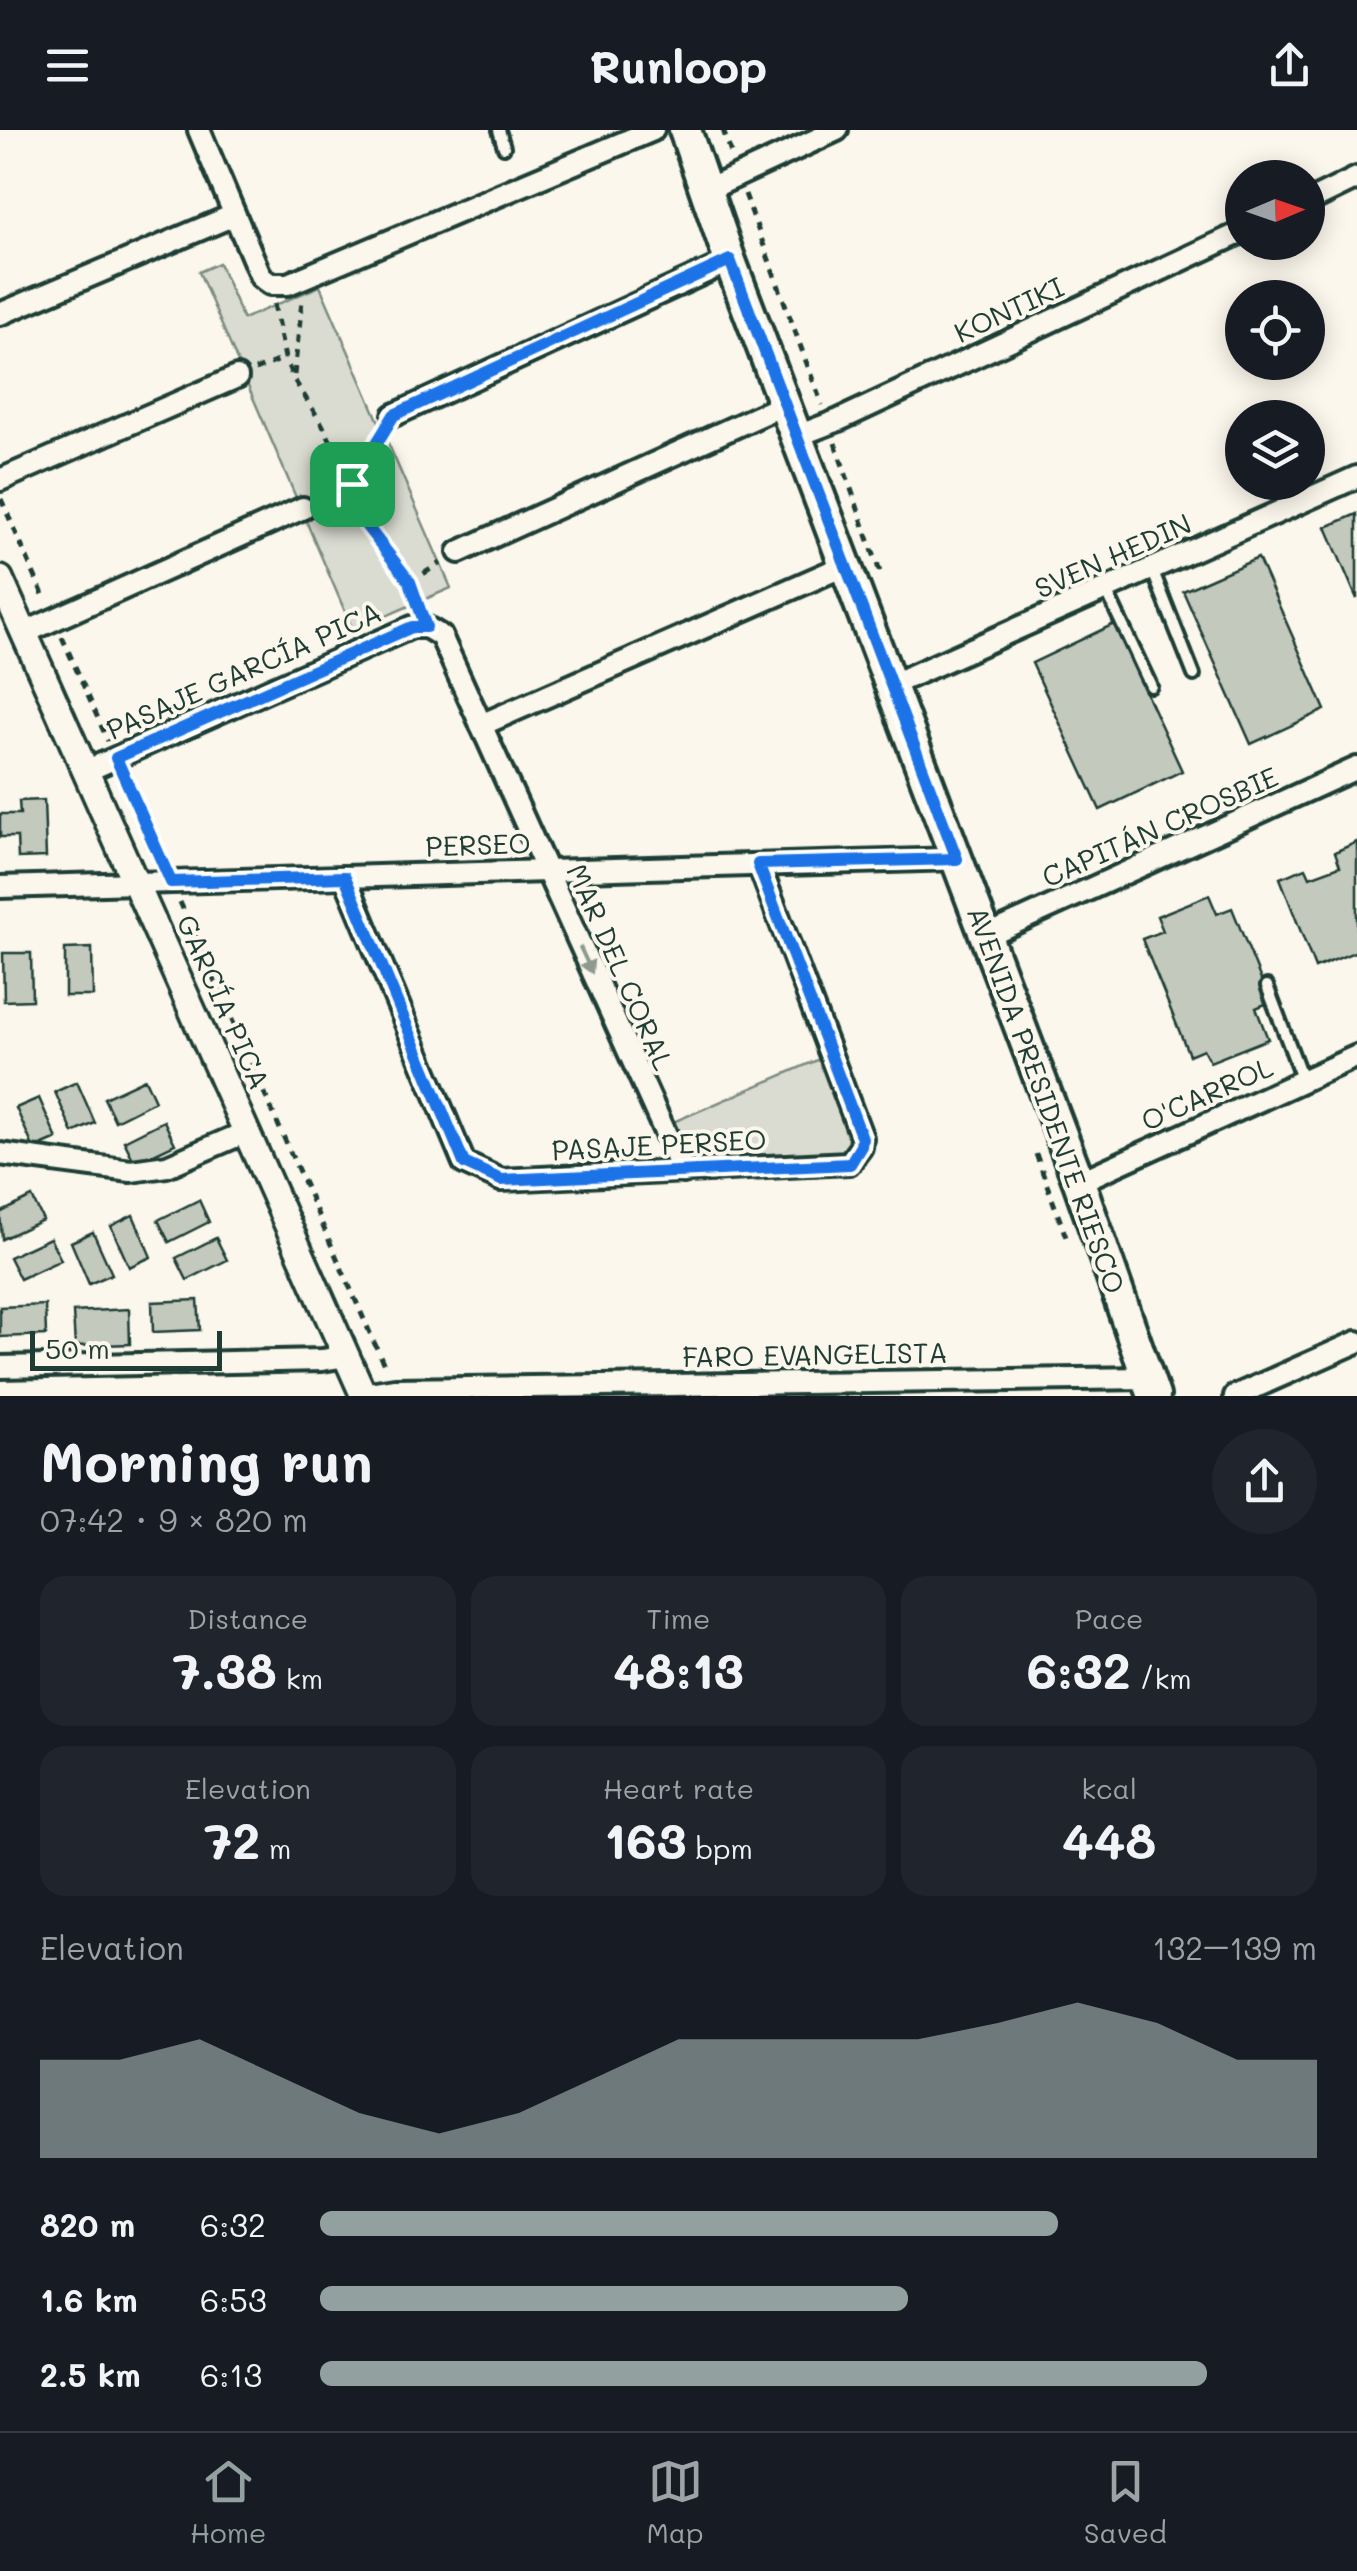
<!DOCTYPE html>
<meta charset="utf-8">
<style>
:root{--surface:#171b24;--page:#20242c;--text:#f1f3f6;--muted:#9ea1a6;--line:#363941;--accent:#92a19f}
body{margin:0;font-family:Mali,sans-serif;background:var(--page);color:var(--text);height:100vh;display:flex;flex-direction:column;font-size:38px;white-space:nowrap}
*{box-sizing:border-box;margin:0}
p{font-size:32px;color:var(--muted)}
.icon{flex:none;width:55px;height:55px;fill:none;stroke:currentColor;stroke-width:2;stroke-linecap:round;stroke-linejoin:round}
.map{position:relative;height:1266px;overflow:hidden}
.panel{display:flex;flex-direction:column;background:var(--surface);flex:1}
.panel>*{flex:none}
.needle{width:65px;rotate:88deg}
.controls{position:absolute;left:1225px;top:30px;display:grid;gap:20px}
.controls a{display:grid;place-items:center;width:100px;height:100px;border-radius:50%;background:var(--surface);box-shadow:0 5px 25px #0003;font-size:50px}
.scale{position:absolute;left:30px;bottom:25px;width:192px;box-sizing:border-box;padding-left:10px;border:5px solid #1f3d34;border-top:0;font-size:28px;line-height:35px;white-space:nowrap;color:#1f3d34;-webkit-text-stroke:8px #fbf7ec;paint-order:stroke}
.pin{position:absolute;display:grid;place-items:center;width:85px;height:85px;color:#fff;margin:-42px;border-radius:20px;box-shadow:0 5px 15px #0006}
.round{display:grid;place-items:center;flex:none;width:105px;height:105px;border-radius:52px;background:var(--page)}
.overview{display:flex;align-items:center;justify-content:space-between;height:170px;padding:0 40px}
h1{font-size:55px;font-weight:700;line-height:75px}
.stats{display:grid;grid-template-columns:repeat(3,1fr);gap:15px;height:170px;padding:10px 40px}
.stats div{display:grid;align-content:center;border-radius:25px;background:var(--page);text-align:center}
.stats b{font-size:50px;font-weight:700}
.stats small{font-size:28px;font-weight:400}
.stats p{font-size:28px}
.chart{height:280px;padding:20px 40px}
.chart p{display:flex;justify-content:space-between}
.chart svg{width:100%;height:180px;margin-top:10px;fill:var(--accent);opacity:.7}
ul{padding:0 40px;list-style:none;font-size:32px}
li{display:grid;grid-template-columns:160px 120px 1fr;align-items:center;height:75px}
li i{height:25px;border-radius:12px;background:var(--accent)}
header{display:flex;justify-content:space-between;align-items:center;height:130px;padding:0 40px;background:var(--surface);font-size:45px;font-weight:700}
.menu{display:flex;justify-content:space-around;align-items:center;height:140px;border-top:2px solid var(--line);background:var(--surface);font-size:28px;color:var(--muted)}
.menu a{display:grid;justify-items:center;gap:5px}
.menu .selected{color:var(--accent)}
.map>svg:first-child{display:block}
.green{fill:#dbdcd1;stroke:#7d8c82;stroke-width:2.5}
.building{fill:#c4c9be;stroke:#1f3d34;stroke-width:2.5}
.lines{fill:none;stroke-linecap:round;stroke-linejoin:round}
.service-casing{stroke:#1f3d34;stroke-width:18}
.minor-casing{stroke:#1f3d34;stroke-width:28}
.tertiary-casing{stroke:#1f3d34;stroke-width:32}
.secondary-casing{stroke:#1f3d34;stroke-width:38}
.path{stroke:#1f3d34;stroke-width:5;stroke-dasharray:8 8;stroke-linecap:butt}
.service{stroke:#fbf7ec;stroke-width:10}
.minor{stroke:#fbf7ec;stroke-width:20}
.tertiary{stroke:#fbf7ec;stroke-width:25}
.secondary{stroke:#fbf7ec;stroke-width:30}
.oneway{fill:#8d9a90}
.route-casing{stroke:#fff;stroke-width:20}
.route{stroke:#1a73e8;stroke-width:12}
.labels{text-anchor:middle;stroke-width:8;stroke-linejoin:round;paint-order:stroke}
.street-label{font-size:28px;fill:#1f3d34;stroke:#fbf7ec}
</style>
<header><svg class="icon" aria-label="menu" viewBox="0 0 24 24"><path d="M4 6h16M4 12h16M4 18h16"/></svg>Runloop<svg class="icon" aria-label="share" viewBox="0 0 24 24"><path d="M12 15V3M7 8l5-5 5 5M5 13v7h14v-7"/></svg></header>
<div class="map">
<svg width="1357" height="1266" viewBox="0 0 1357 1266">
<rect width="100%" height="100%" fill="#fbf7ec"/>
<filter id="ink" filterUnits="userSpaceOnUse"><feTurbulence type="fractalNoise" baseFrequency=".01" numOctaves="2"/><feDisplacementMap in="SourceGraphic" scale="20" xChannelSelector="R" yChannelSelector="G"/><feConvolveMatrix kernelMatrix="1 2 1 2 8 2 1 2 1" color-interpolation-filters="sRGB"/></filter>
<g filter="url(#ink)">
<g class="green">
<path d="M219 133 243 189 320 156 451 458 353 500 199 142Z"/>
<path d="M822 928 852 1004 848 1021 842 1028 698 1033 685 1026 671 993Z"/>
</g>
<g class="building">
<path d="M1357 384V469L1326 397Z"/>
<path d="M1258 428 1325 580 1251 614 1183 461Z"/>
<path d="M1114 494 1182 641 1100 680 1032 533Z"/>
<path d="M44 670 46 727 18 728 17 707H0V684H20L19 671Z"/>
<path d="M1357 712V821L1315 838 1280 748 1306 738 1310 747 1340 736 1335 722Z"/>
<path d="M1209 765 1217 784 1232 778 1270 872 1256 878 1268 909 1210 932 1203 919 1189 925 1142 809 1163 801 1157 786Z"/>
<path d="M92 818 93 866H65V819Z"/>
<path d="M3 823H31L32 870 4 871Z"/>
<path d="M145 949 155 971 115 991 104 968Z"/>
<path d="M77 952 95 993 73 1003 55 962Z"/>
<path d="M39 968 57 1009 34 1019 16 978Z"/>
<path d="M164 991 175 1014 135 1033 124 1011Z"/>
<path d="M32 1067 43 1090 2 1109 0 1083Z"/>
<path d="M199 1070 209 1092 169 1112 158 1090Z"/>
<path d="M133 1085 151 1127 129 1137 111 1096Z"/>
<path d="M93 1102 112 1144 89 1154 71 1112Z"/>
<path d="M50 1108 61 1130 20 1149 9 1127Z"/>
<path d="M216 1108 227 1130 187 1150 176 1128Z"/>
<path d="M198 1170 200 1200 153 1202 152 1172Z"/>
<path d="M45 1175 46 1205 0 1207V1177Z"/>
<path d="M129 1179 130 1214 75 1216 73 1182Z"/>
</g>
<g class="lines">
<g class="service-casing">
<g id="service">
<path d="M499 0 504 17"/>
<path d="M1152 439 1194 545"/>
<path d="M1106 460 1151 556"/>
<path d="M1267 856 1303 951"/>
</g>
</g>
<g class="minor-casing">
<g id="minor">
<path d="M199 0 261 147 270 154H288L653 0"/>
<path d="M705 61 837 0"/>
<path d="M1308 72 1357 48"/>
<path d="M0 184 234 85"/>
<path d="M394 285 730 131"/>
<path d="M797 306 839 290 1242 102"/>
<path d="M0 350 237 247"/>
<path d="M459 422 785 274"/>
<path d="M24 503 303 378"/>
<path d="M891 555 1357 347"/>
<path d="M481 595 846 435"/>
<path d="M86 641 412 497H426L441 506 683 1042"/>
<path d="M345 747 464 1033 501 1050 849 1033 861 1017 862 1008 759 735"/>
<path d="M0 757 957 729"/>
<path d="M986 806 1357 638"/>
<path d="M0 1024 131 1041 167 1036 246 1002"/>
<path d="M1079 1052 1357 926"/>
<path d="M0 1237 322 1230 347 1226"/>
<path d="M363 1264 395 1259 1148 1248"/>
<path d="M1235 1266 1357 1212"/>
</g>
</g>
<g class="tertiary-casing">
<path id="tertiary" d="M0 449 364 1266"/>
</g>
<g class="secondary-casing">
<path id="secondary" d="M685 0 730 131 1079 1052 1154 1266"/>
</g>
<g class="path">
<path d="M723 0 732 26"/>
<path d="M745 64 822 275"/>
<path d="M274 174 285 228 293 248 322 294 352 354 362 391 410 452 418 475"/>
<path d="M255 240 285 228"/>
<path d="M294 245 302 171"/>
<path d="M835 313 881 445"/>
<path d="M1 369 45 469"/>
<path d="M319 370 352 354 382 304"/>
<path d="M410 452 441 433"/>
<path d="M62 507 108 611"/>
<path d="M125 648 161 730"/>
<path d="M180 772 385 1237"/>
<path d="M1036 1024 1066 1107"/>
</g>
<use href="#service" class="service"/>
<use href="#minor" class="minor"/>
<use href="#tertiary" class="tertiary"/>
<use href="#secondary" class="secondary"/>
</g>
<defs><path id="oneway-solid" d="M-6-.8H1V-3.2L6.5 0L1 3.2V.8H-6Z" transform="scale(2.5)"/></defs>
<use class="oneway" href="#oneway-solid" transform="translate(586 830) rotate(65)"/>
</g>
<g class="lines" filter="url(#ink)">
<g class="route-casing">
<path id="route" d="M730 130 957 729 758 734 862 1008 861 1016 850 1034 501 1050 464 1033 345 747 171 752 116 628 412 497H426L410 452 362 390 352 354 394 285Z"/>
</g>
<use href="#route" class="route"/>
</g>
<g class="labels">
<g class="street-label">
<text transform="translate(1009 180) rotate(-25)" y="10">KONTIKI</text>
<text transform="translate(1113 426) rotate(-24)" y="10">SVEN HEDIN</text>
<text transform="translate(244 541) rotate(-24)" y="10">PASAJE GARCÍA PICA</text>
<text transform="translate(1160 697) rotate(-24)" y="10">CAPITÁN CROSBIE</text>
<text transform="translate(478 715) rotate(-2)" y="10">PERSEO</text>
<text transform="translate(620 837) rotate(66)" y="10">MAR DEL CORAL</text>
<text transform="translate(223 872) rotate(66)" y="10">GARCÍA PICA</text>
<text transform="translate(1207 964) rotate(-24)" y="10">O'CARROL</text>
<text transform="translate(1046 970) rotate(70)" y="10">AVENIDA PRESIDENTE RIESCO</text>
<text transform="translate(659 1015) rotate(-3)" y="10">PASAJE PERSEO</text>
<text transform="translate(815 1225) rotate(-1)" y="10">FARO EVANGELISTA</text>
</g>
</g>
</svg>
<div class="controls">
<a><svg class="needle" viewBox="-14 -14 28 28"><path d="M0-13l5 13h-10z" fill="#e53935"/><path d="M0 13l5-13h-10z" fill="#9ea1a6"/></svg></a>
<a><svg class="icon" aria-label="locate" viewBox="0 0 24 24"><circle cx="12" cy="12" r="6"/><path d="M12 2v4M12 18v4M2 12h4M18 12h4"/></svg></a>
<a><svg class="icon" aria-label="layers" viewBox="0 0 24 24"><path d="M12 4l9 5-9 5-9-5zM3 14l9 5 9-5"/></svg></a>
</div>
<div class="scale">50 m</div>
<div class="pin" style="left:352px;top:354px;background:#1e9e55"><svg class="icon" aria-label="arrive" viewBox="0 0 24 24"><path d="M6 21V4h12l-3 4 3 4H6"/></svg></div>
</div>
<section class="panel">
<div class="overview"><div><h1>Morning run</h1><p>07:42 · 9 × 820 m</p></div><a class="round"><svg class="icon" aria-label="share" viewBox="0 0 24 24"><path d="M12 15V3M7 8l5-5 5 5M5 13v7h14v-7"/></svg></a></div>
<div class="stats">
<div><p>Distance</p><b>7.38<small> km</small></b></div>
<div><p>Time</p><b>48:13</b></div>
<div><p>Pace</p><b>6:32<small> /km</small></b></div>
</div>
<div class="stats">
<div><p>Elevation</p><b>72<small> m</small></b></div>
<div><p>Heart rate</p><b>163<small> bpm</small></b></div>
<div><p>kcal</p><b>448</b></div>
</div>
<div class="chart"><p><span>Elevation</span>132–139 m</p>
<svg viewBox="0 0 160 44" preserveAspectRatio="none"><path d="M0 44V20L10 20L20 15L30 24L40 33L50 38L60 33L70 24L80 15L90 15L100 15L110 15L120 11L130 6L140 11L150 20L160 20V44z"/></svg>
</div>
<ul>
<li><b>820 m</b>6:32<i style="width:74%"></i></li>
<li><b>1.6 km</b>6:53<i style="width:59%"></i></li>
<li><b>2.5 km</b>6:13<i style="width:89%"></i></li>
</ul>
</section>
<nav class="menu">
<a class="selected"><svg class="icon" aria-label="home" viewBox="0 0 24 24"><path d="M3 11l9-7 9 7M6 9v11h12V9"/></svg>Home</a>
<a><svg class="icon" aria-label="map" viewBox="0 0 24 24"><path d="M3 6l6-2 6 2 6-2v14l-6 2-6-2-6 2zM9 4v14M15 6v14"/></svg>Map</a>
<a><svg class="icon" aria-label="saved" viewBox="0 0 24 24"><path d="M7 4h10v16l-5-4-5 4z"/></svg>Saved</a>
</nav>
